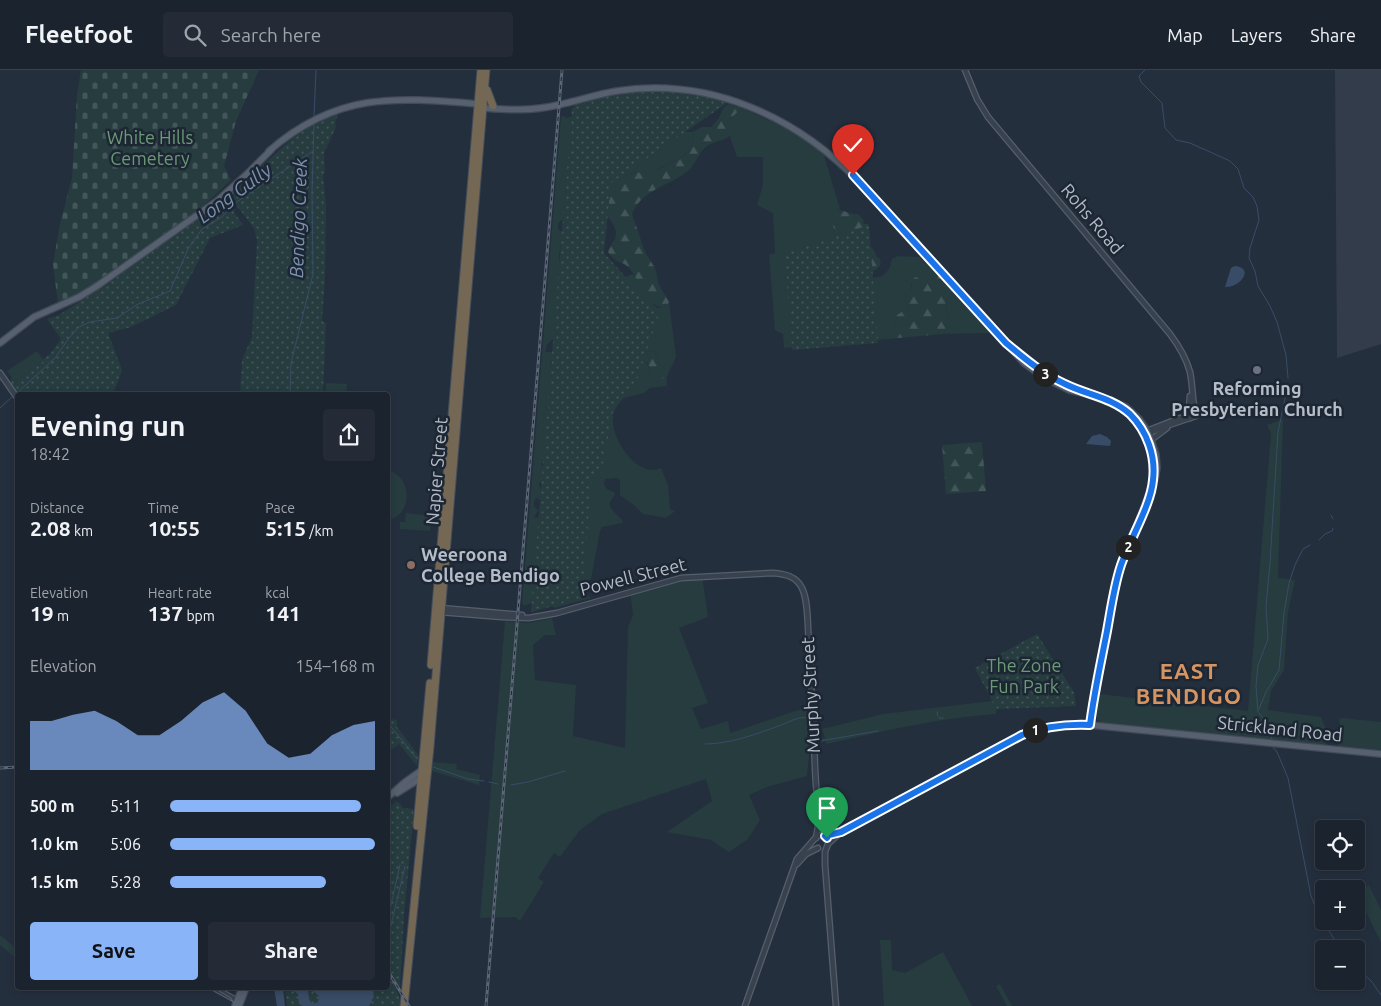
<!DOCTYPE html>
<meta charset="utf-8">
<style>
:root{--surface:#1b232e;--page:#242b36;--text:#f1f3f6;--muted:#a0a4aa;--line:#39404a;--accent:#8ab4f8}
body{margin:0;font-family:Ubuntu,sans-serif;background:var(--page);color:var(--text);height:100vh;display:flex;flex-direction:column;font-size:19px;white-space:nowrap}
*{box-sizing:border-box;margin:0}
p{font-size:16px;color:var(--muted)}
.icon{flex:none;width:28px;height:28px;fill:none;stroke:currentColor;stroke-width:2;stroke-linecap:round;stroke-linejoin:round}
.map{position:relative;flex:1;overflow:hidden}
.panel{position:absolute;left:15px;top:322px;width:375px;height:598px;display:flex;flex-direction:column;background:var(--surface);border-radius:5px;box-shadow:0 2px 8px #0003,0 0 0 1px var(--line)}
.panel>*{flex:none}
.controls{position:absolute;left:1315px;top:750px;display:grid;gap:10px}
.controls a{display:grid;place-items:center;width:50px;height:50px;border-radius:5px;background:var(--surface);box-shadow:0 2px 8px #0003,0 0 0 1px var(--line);font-size:25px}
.pin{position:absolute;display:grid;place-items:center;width:42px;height:42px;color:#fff;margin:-51px -21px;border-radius:50% 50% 50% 0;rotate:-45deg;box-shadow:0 0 5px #0007}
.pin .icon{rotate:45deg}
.km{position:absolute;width:25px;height:25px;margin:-12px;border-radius:50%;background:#222;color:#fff;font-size:14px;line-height:25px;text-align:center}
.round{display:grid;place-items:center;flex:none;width:52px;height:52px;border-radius:5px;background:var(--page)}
.overview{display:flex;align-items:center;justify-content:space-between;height:85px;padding:0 15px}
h1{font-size:28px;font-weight:700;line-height:38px}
.figures{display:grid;grid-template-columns:repeat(3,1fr);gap:8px;height:85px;padding:5px 15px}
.figures div{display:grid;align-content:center}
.figures b{font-size:21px;font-weight:700}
.figures small{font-size:14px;font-weight:400}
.figures p{font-size:14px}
.chart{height:140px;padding:10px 15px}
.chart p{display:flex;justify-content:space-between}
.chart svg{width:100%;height:90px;margin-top:5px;fill:var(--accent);opacity:.7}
.primary-button{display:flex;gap:10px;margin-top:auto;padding:10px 15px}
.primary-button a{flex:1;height:58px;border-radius:5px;background:var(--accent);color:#111;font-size:20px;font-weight:700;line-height:58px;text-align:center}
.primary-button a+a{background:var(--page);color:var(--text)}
ul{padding:0 15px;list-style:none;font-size:16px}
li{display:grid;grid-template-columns:80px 60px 1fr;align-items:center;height:38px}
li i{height:12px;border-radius:6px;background:var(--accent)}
header{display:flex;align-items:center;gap:30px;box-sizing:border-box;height:70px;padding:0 25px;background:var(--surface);border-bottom:1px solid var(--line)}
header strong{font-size:24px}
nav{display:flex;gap:28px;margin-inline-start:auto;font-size:18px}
.search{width:350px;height:45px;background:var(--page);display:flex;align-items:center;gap:12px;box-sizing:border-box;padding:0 18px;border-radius:5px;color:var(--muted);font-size:19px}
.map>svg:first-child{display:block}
.airport{fill:#323c4b}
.green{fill:#263c3f;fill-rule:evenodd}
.forest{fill:url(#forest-firs)}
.cemetery{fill:url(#cemetery-stones)}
.park{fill:url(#park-dots)}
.water{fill:#394c67;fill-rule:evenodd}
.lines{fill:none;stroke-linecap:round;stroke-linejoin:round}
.stream{stroke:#394c67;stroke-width:1}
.minor-casing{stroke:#565f6c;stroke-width:7}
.major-casing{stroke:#414a57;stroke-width:8}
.highway-casing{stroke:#434c59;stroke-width:9}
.minor{stroke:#38414e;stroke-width:4.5}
.major{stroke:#56606e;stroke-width:5.5}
.highway{stroke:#746855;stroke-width:7}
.tram{stroke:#5a6575;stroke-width:1}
.rail-casing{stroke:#5a6575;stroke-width:3}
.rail{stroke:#1d2633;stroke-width:1;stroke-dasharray:4;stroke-linecap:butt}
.route-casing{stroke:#fff;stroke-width:10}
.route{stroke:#1a73e8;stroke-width:6}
.worship-dot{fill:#6b7280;stroke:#1d2633;stroke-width:2}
.education-dot{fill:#8d6e63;stroke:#1d2633;stroke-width:2}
.labels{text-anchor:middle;stroke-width:5;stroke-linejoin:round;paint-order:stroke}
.park-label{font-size:18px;fill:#6b9a76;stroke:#1d2633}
.street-label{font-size:18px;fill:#b4bcc9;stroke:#1d2633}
.poi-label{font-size:18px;font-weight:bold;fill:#b4bcc9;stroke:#1d2633}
.water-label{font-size:19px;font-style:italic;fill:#7c92b1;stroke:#1d2633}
.district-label{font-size:22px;font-weight:bold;letter-spacing:1px;fill:#d59563;stroke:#1d2633}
</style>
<header>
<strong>Fleetfoot</strong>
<div class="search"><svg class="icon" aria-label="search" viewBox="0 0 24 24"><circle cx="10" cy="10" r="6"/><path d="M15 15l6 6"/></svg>Search here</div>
<nav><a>Map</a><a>Layers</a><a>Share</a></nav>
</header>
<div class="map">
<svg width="1381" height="936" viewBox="0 0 1381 936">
<defs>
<pattern id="forest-firs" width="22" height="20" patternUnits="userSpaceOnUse" patternTransform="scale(1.25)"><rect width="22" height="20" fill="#263c3f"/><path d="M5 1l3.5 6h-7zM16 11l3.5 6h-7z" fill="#435659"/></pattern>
<pattern id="cemetery-stones" width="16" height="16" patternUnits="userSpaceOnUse" patternTransform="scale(1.25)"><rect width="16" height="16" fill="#263c3f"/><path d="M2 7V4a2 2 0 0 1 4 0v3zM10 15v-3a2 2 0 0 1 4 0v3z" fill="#435659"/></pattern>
<pattern id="park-dots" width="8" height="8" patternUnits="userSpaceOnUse" patternTransform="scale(1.25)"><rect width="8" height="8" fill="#263c3f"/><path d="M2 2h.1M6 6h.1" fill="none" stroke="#435659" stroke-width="1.8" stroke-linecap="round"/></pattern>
</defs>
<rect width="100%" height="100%" fill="#242f3e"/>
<path class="airport" d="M1335 0H1381V274L1337 288Z"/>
<g class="green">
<path d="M638 22H661L663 25V44L666 60 669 62H693C699 86 660 98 643 105L638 102 624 105 615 102C610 108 604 114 600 120 596 126 597 134 593 139 584 148 567 142 558 154V159L564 163C561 173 555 193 564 200L573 202 579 210H585L604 222C619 218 618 208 633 204 638 211 651 235 658 238 662 238 663 237 667 236L669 232 676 286C674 296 664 304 667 316L650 318 644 323 624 328C619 333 613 340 613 348 611 369 637 409 661 398L668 415 670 439 675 441 666 448 643 444 635 436 620 425V410L616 408 605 409 604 415 608 420 614 422 615 424C614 427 611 429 610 432 608 439 619 446 623 451L622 453 602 457 600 461 591 509 579 517 591 528 554 538 551 531 538 521 535 524 534 532 524 536 522 533 561 46H564L566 48 573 46 575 41 574 35 608 25ZM580 237H584L590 243 588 252 593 262 591 267 597 276 605 280 612 287 617 295 624 290 628 291 633 300 631 302 620 301 597 293 575 291 573 292 580 300 585 299 590 302 591 309C598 315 606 312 614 316 615 325 609 327 607 335 606 340 605 349 606 353 606 356 608 358 608 361L603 367 595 370 593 373C601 388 595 397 579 401 576 402 572 403 568 402 559 399 553 392 546 386V379L550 370 548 362 561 357 578 360 579 357 568 348H559L548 343 546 337 554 333 561 339 578 334 579 331 568 307 558 308 553 306 550 292 557 284 553 282H546C545 272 553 269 561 265 563 252 572 251 574 241ZM638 276 648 282 653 281C658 286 658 294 664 298L662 309 656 312 649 308 650 301 647 293 639 289V284L634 280 637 278ZM544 392C552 396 557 402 565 405V408L560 414 567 418 568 429 566 437 568 440 572 441 581 433 585 434 587 439 580 455 571 462 565 461 550 451 534 447 538 441 534 436V431L536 428 540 430 541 421 539 413 544 410 548 402 547 399 542 396 541 394Z"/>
<path d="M742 38 783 57 803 69 824 85 840 139H837L836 163 846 164 867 206C882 210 889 204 892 189L898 186 919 187 934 201 920 207 911 214 912 218 905 227V231L909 237 904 242 899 243C896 248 897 253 894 258 891 262 888 264 887 269L784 278 783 264 775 260 769 185 775 183 773 143 757 135 763 115V87H737L730 67 732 65 729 57V50Z"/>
<path d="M953 221 989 260 988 263 943 264C954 248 939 235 953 221Z"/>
<path d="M37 281 44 291 15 312 7 301Z"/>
<path d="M326 313 347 314 346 325H326Z"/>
<path d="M1283 349 1278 508 1295 510 1288 542 1284 600 1271 621 1268 640 1321 647C1324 655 1331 667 1325 675H1312L1103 654C1091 648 1097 634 1099 624L1248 641 1271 364 1267 355Z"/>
<path d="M388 400C412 407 414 444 388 450Z"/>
<path d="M406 443 431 446 430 461 400 459V452H405Z"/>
<path d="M702 506 708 547 679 558 708 633 692 638 701 659 728 651 730 663 807 637 809 685 807 706 767 717 749 725 760 750 748 769 729 782 711 770 667 762 712 731 706 709 602 744 580 760 560 787 554 783 538 808 544 812 520 851 515 847 480 848 505 551 529 553 552 548 556 565H545L533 575 535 610 576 615 573 666 625 678 628 557 633 545 630 521Z"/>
<path d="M992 631 996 639V644C940 648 882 661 827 674L825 671 819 673 820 669 825 668 822 659 883 644Z"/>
<path d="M1342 648 1381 652V680L1339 676 1335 670 1341 661 1339 649Z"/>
<path d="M433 692 457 694 456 699 480 705 479 715 432 701Z"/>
<path d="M1369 815 1381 840V872L1356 822Z"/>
<path d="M0 865 17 879V889L0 875Z"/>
<path d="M880 870H891L892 900 905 903 943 882 972 936H884Z"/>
<path d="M1000 914 1012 936H1007L996 916Z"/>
</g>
<g class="forest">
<path d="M729 34 742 38 729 50V57L733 63C730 69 714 71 707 76 698 82 696 94 689 100 669 117 643 118 632 144L645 182 655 198 659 215 669 232 667 236C649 243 639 210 630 199 626 194 622 193 617 191 614 189 610 185 608 182 609 175 615 172 616 165 617 153 608 150 604 141 601 135 600 128 599 122L620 104 624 105 638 102 644 104C660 99 699 86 693 62L702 57H711L719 48 724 37Z"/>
<path d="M837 139 853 144H858L863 149 864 154H868L870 176 875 182 876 186 880 189C882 197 877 199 871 202L846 164 836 163 833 156 837 148 833 144Z"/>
<path d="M934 201 953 221C939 235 954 248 943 264L887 269 888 264 895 257 897 245 909 237 905 231V227L912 218V210L914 208Z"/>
<path d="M643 279 648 282 653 281C658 286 658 294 664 298L663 309 656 312 649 308 650 301 648 293 641 290Z"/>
<path d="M982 372 986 421 946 424 942 375Z"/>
</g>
<path class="cemetery" d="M81 0H259L236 51 224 96 231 110 204 135 165 165 87 221 58 234 53 194 60 154 72 108 77 25Z"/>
<g class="park">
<path d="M669 17 730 31 611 113 604 183 659 244 635 316 615 331 601 404H592L582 528 531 542 572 38 627 20Z"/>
<path d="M338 44 335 53 336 57 324 83 325 103 323 104 326 136 325 209 322 251 326 253 323 325H240L242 290 252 267 257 170 254 158 229 126 249 105 262 96 296 65 317 53Z"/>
<path d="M224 128 235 140 234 142 243 155 210 168 176 235 131 257 108 263 122 300 113 325H19L11 314V307L15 312 44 291 43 289 50 284 61 269 47 249 59 245 113 210Z"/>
<path d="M869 155 878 273 792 280 785 183Z"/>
<path d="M1037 564 1074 622 1076 636 996 639 975 598Z"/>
<path d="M388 645 390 649 397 650V657L418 685 417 696 399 674 388 683Z"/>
<path d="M397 731 403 738 414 739 404 846 400 917 396 919 401 931V936H287L285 918H388V738Z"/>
</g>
<g class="water">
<path d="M1235 196C1255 198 1240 218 1225 217L1231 198Z"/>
<path d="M1100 364 1107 367 1111 371 1110 376 1086 374 1092 366Z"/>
<path d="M274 918H283L285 936H277Z"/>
<path d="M296 918H371L374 926 369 936H303L299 934 298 924 294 921ZM311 919 319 926 318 932 312 934 309 929 308 921Z"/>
</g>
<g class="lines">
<g class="stream">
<path d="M1145 0 1139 6 1141 12 1162 33 1165 58 1176 70 1190 73 1230 91 1238 99 1244 118 1253 127 1257 136 1259 150 1250 178 1249 188 1255 201 1258 216 1270 236 1277 252 1286 285 1288 308"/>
<path d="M314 47 316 0"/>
<path d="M17 323 55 288 69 268 79 257 90 252 117 248 138 234 170 221 188 179 202 159 222 147 235 133 313 81"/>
<path d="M290 325 291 293 313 204 312 122 314 53"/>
<path d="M0 338 14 325"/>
<path d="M1331 445 1333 449"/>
<path d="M1319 470 1325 464 1332 461 1333 458"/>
<path d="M1259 639 1266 622 1279 600 1284 543 1289 513 1295 495 1303 479 1310 475"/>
<path d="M937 642 938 646"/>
<path d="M1258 642 1256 616 1258 595 1268 569 1266 536 1270 493 1278 362 1287 319"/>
<path d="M1259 643 1266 652C1266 659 1272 663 1272 670"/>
<path d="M939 648H943"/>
<path d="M388 653 417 689"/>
<path d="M820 671 878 661"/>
<path d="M705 674C730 674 757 664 781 655 790 652 798 646 807 648"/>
<path d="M1272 676 1277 682 1288 708 1311 826 1317 841 1340 879"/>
<path d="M433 697 468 709 484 711"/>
<path d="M489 712 498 714"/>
<path d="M511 715 528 712 565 701"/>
<path d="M388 848 400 795"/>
<path d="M388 868 405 796"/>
<path d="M1356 897 1372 912 1381 925"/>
</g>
<g class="minor-casing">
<g id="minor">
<path d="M965 0 977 29 988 47 1170 264C1179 276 1186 287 1190 302 1193 317 1192 330 1196 346L1166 356 1145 365"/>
<path d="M0 303 18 329"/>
<path d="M1190 326 1189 337 1190 348"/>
<path d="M1144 362 1180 348"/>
<path d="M1151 370 1167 358"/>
<path d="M441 538 522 545"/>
<path d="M440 542 502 547 529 548 557 543 681 508 773 503C785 504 796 506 802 518 809 533 807 555 809 571 811 603 812 635 814 667 815 700 815 733 825 766"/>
<path d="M816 768 819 751"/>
<path d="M829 773 841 762 1011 670C1038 658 1061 653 1090 655"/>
<path d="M797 794 806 784 818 778"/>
<path d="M214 918 236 930"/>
<path d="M745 936 797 789 817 766 822 765 826 767 829 771 825 782V795L836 936"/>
</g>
</g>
<g class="major-casing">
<g id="major">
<path d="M483 38C509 40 533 41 558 35 578 31 597 24 617 21 709 7 796 46 859 112L1024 293 1043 307 1069 320 1100 327 1126 337 1139 349 1146 359 1151 370 1156 385 1157 398 1155 409 1118 504 1090 655 1381 684"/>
<path d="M269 81C337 22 394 27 478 34"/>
<path d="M0 273 34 247 79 227 97 216 217 131 247 104 271 80"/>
<path d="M397 723 421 708"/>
<path d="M388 727 405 712 422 700"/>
<path d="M235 936 242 918"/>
<path d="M239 936 246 918"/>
</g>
</g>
<g class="highway-casing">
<g id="highway">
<path d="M487 20 493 36"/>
<path d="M431 595 481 0"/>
<path d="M417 756 430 613"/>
<path d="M404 936 430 677 486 0"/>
</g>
</g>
<use href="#minor" class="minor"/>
<use href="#major" class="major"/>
<use href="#highway" class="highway"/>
<path class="tram" d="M214 918 231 928 235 936"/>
<g class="rail-casing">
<g id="rail">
<path d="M0 698 18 697"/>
<path d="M388 901 409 936"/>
<path d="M486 936 562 0"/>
</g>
</g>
<use href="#rail" class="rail"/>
</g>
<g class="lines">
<g class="route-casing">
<path id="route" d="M827 768 825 766 841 762 1022 665C1045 656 1066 654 1090 655 1094 623 1101 592 1107 561 1111 539 1114 516 1121 495 1130 469 1151 435 1153 410 1156 386 1147 361 1130 344 1111 327 1087 325 1065 314 1043 304 1025 289 1006 273L853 105"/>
</g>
<use href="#route" class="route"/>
</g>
<circle class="worship-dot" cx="1257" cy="300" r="5"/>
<circle class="education-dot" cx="411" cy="495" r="5"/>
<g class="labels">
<g class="park-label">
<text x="150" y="74">White Hills<tspan x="150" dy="21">Cemetery</tspan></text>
<text x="1024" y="602">The Zone<tspan x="1024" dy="21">Fun Park</tspan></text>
</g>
<g class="street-label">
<text transform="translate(1092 149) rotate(50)" y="6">Rohs Road</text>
<text transform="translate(437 401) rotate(-85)" y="6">Napier Street</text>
<text transform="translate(633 507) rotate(-14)" y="6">Powell Street</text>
<text transform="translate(811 625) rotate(-93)" y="6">Murphy Street</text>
<text transform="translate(1280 659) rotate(6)" y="6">Strickland Road</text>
</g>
<g class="poi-label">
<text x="1257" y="325">Reforming<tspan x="1257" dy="21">Presbyterian Church</tspan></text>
<text x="421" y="491" text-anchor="start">Weeroona<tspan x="421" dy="21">College Bendigo</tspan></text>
</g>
<g class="water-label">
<text transform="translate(234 123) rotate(-36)" y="7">Long Gully</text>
<text transform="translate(298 148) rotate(-88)" y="7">Bendigo Creek</text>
</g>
<g class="district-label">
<text x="1189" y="609">EAST<tspan x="1189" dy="25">BENDIGO</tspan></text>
</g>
</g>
</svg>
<div class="controls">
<a><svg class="icon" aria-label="locate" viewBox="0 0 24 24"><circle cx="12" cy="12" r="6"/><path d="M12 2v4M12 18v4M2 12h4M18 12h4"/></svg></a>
<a>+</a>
<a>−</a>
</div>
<div class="pin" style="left:827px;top:768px;background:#1e9e55"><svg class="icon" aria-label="arrive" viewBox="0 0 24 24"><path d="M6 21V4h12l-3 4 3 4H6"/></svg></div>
<div class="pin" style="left:853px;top:105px;background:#d93025"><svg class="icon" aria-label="check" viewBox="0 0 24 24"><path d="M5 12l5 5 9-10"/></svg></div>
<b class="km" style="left:1035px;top:660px">1</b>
<b class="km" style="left:1128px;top:477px">2</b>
<b class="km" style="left:1045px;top:304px">3</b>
<section class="panel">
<div class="overview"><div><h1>Evening run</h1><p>18:42</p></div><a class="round"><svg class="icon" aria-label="share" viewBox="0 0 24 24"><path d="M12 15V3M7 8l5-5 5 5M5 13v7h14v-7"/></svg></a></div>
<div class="figures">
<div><p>Distance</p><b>2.08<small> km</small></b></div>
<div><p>Time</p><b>10:55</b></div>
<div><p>Pace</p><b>5:15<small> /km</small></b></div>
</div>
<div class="figures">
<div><p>Elevation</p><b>19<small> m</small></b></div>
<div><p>Heart rate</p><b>137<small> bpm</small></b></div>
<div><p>kcal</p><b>141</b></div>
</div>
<div class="chart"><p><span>Elevation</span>154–168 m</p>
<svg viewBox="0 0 160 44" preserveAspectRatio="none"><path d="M0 44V20L10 20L20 17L30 15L40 20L50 27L60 27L70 20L80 11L90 6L100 15L110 31L120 38L130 36L140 27L150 22L160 20V44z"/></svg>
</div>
<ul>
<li><b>500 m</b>5:11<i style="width:93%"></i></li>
<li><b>1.0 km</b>5:06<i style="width:100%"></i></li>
<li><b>1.5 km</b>5:28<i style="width:76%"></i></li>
</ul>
<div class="primary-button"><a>Save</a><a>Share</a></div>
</section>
</div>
